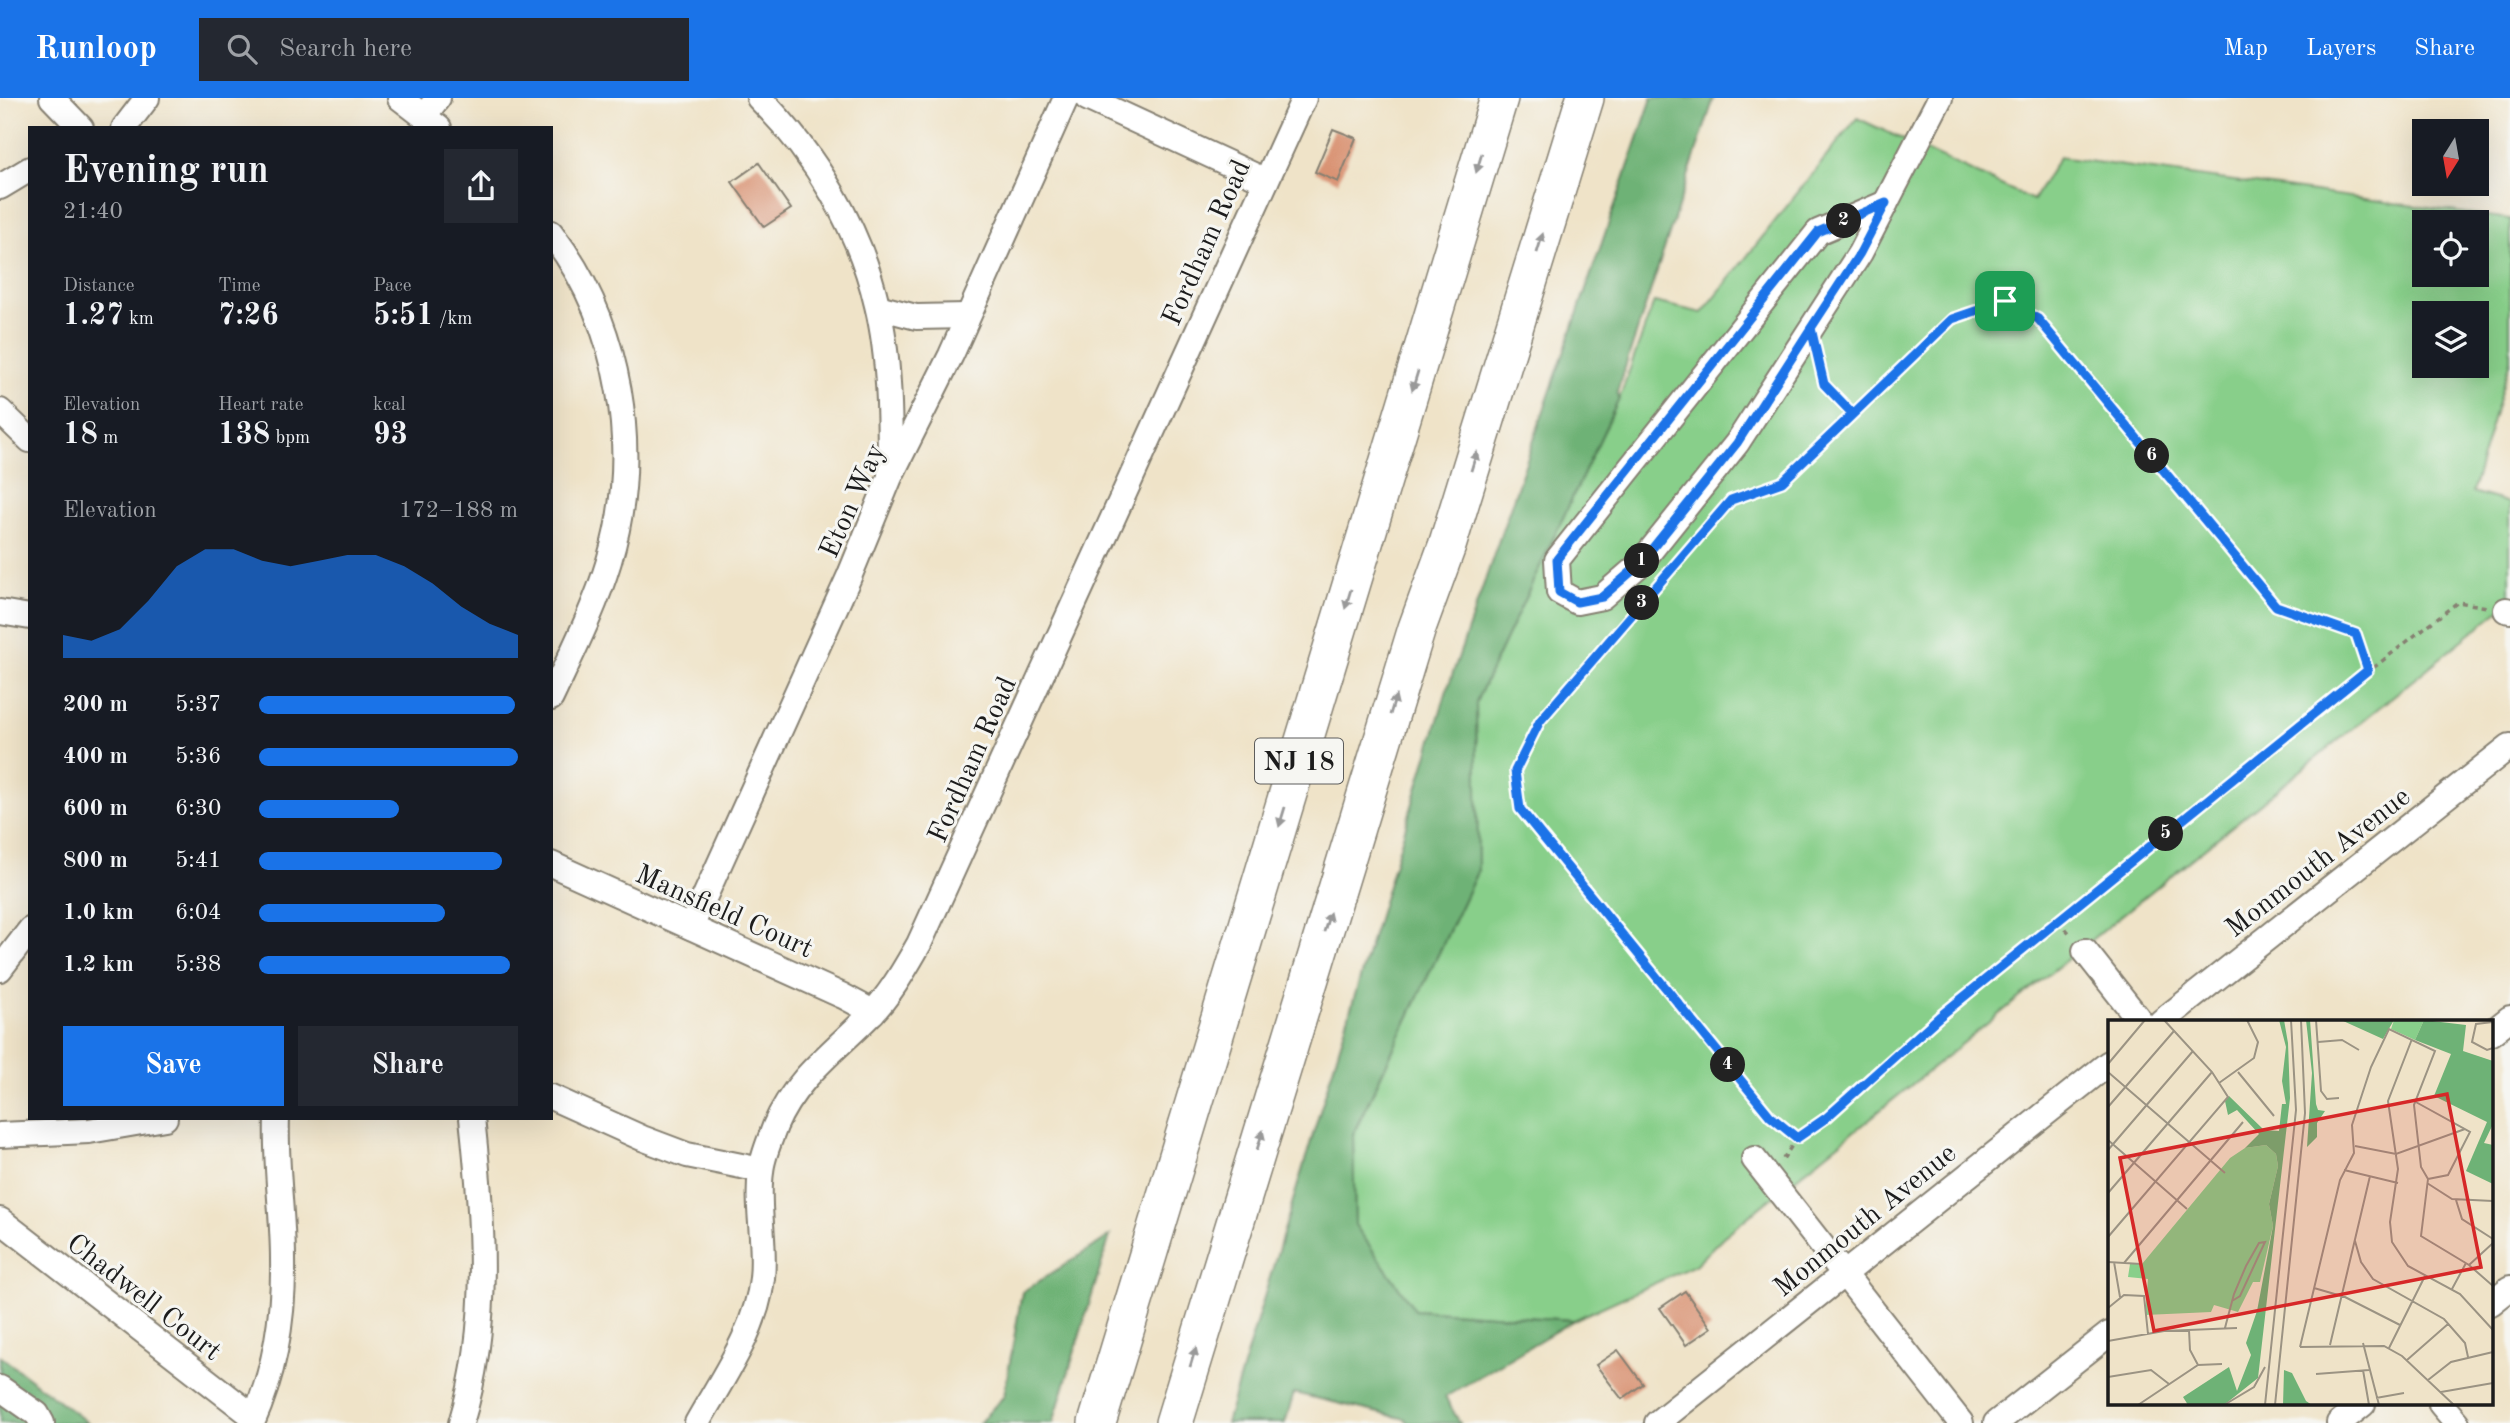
<!DOCTYPE html>
<meta charset="utf-8">
<style>
:root{--surface:#171b24;--page:#242831;--text:#f1f3f6;--muted:#9ea1a6;--accent:#1a73e8}
body{margin:0;font-family:"Old Standard TT",serif;background:var(--page);color:var(--text);height:100vh;display:flex;flex-direction:column;font-size:26px;white-space:nowrap}
*{box-sizing:border-box;margin:0}
p{font-size:23px;color:var(--muted)}
.icon{flex:none;width:38px;height:38px;fill:none;stroke:currentColor;stroke-width:2;stroke-linecap:round;stroke-linejoin:round}
.map{position:relative;flex:1;overflow:hidden}
.panel{position:absolute;left:28px;top:28px;width:525px;height:994px;display:flex;flex-direction:column;background:var(--surface);border-radius:0px;box-shadow:0 7px 28px #0002}
.panel>*{flex:none}
.needle{width:46px;rotate:191deg}
.controls{position:absolute;left:2412px;top:21px;display:grid;gap:14px}
.controls a{display:grid;place-items:center;width:77px;height:77px;border-radius:0px;background:var(--surface);box-shadow:0 7px 28px #0002;font-size:35px}
.pin{position:absolute;display:grid;place-items:center;width:60px;height:60px;color:#fff;margin:-30px;border-radius:14px;box-shadow:0 4px 10px #0006}
.km{position:absolute;width:35px;height:35px;margin:-18px;border-radius:50%;background:#222;color:#fff;font-size:19px;line-height:35px;text-align:center}
.round{display:grid;place-items:center;flex:none;width:74px;height:74px;border-radius:0px;background:var(--page)}
.headline{display:flex;align-items:center;justify-content:space-between;height:119px;padding:0 35px}
h1{font-size:38px;font-weight:700;line-height:52px}
.figures{display:grid;grid-template-columns:repeat(3,1fr);gap:10px;height:119px;padding:7px 35px}
.figures div{display:grid;align-content:center}
.figures b{font-size:30px;font-weight:700}
.figures small{font-size:19px;font-weight:400}
.figures p{font-size:19px}
.chart{height:196px;padding:14px 35px}
.chart p{display:flex;justify-content:space-between}
.chart svg{width:100%;height:126px;margin-top:7px;fill:var(--accent);opacity:.7}
.action{display:flex;gap:14px;margin-top:auto;padding:14px 35px}
.action a{flex:1;height:80px;border-radius:0px;background:var(--accent);color:#fff;font-size:28px;font-weight:700;line-height:80px;text-align:center}
.action a+a{background:var(--page);color:var(--text)}
ul{padding:0 35px;list-style:none;font-size:23px}
li{display:grid;grid-template-columns:112px 84px 1fr;align-items:center;height:52px}
li i{height:18px;border-radius:9px;background:var(--accent)}
header{display:flex;align-items:center;gap:42px;box-sizing:border-box;height:98px;padding:0 35px;background:var(--accent);color:#fff}
header strong{font-size:33px}
nav{display:flex;gap:38px;margin-inline-start:auto;font-size:24px}
.search{width:490px;height:63px;background:var(--page);display:flex;align-items:center;gap:18px;box-sizing:border-box;padding:0 24px;border-radius:0px;color:var(--muted);font-size:26px}
.map>svg:first-child{display:block}
.green{fill:#88cf8a;stroke:#527653;stroke-width:2;fill-rule:evenodd}
.forest{fill:#6eb276;stroke:#456749;stroke-width:2}
.building{fill:#d99373}
.lines{fill:none;stroke-linecap:round;stroke-linejoin:round}
.minor-casing{stroke:#868072;stroke-width:28}
.highway-casing{stroke:#868072;stroke-width:40}
.path{stroke:#868072;stroke-width:3.5;stroke-dasharray:5 5;stroke-linecap:butt}
.minor{stroke:#fff;stroke-width:24}
.highway{stroke:#fff;stroke-width:37}
.oneway{fill:#999}
.route-casing{stroke:#fff;stroke-width:14}
.route{stroke:#1a73e8;stroke-width:9}
.labels{text-anchor:middle;stroke-width:6;stroke-linejoin:round;paint-order:stroke}
.shield{fill:#f6f6f2;stroke:#5d5d5c;stroke-width:2}
.shield-label{font-size:26px;font-weight:bold;fill:#1c1c1c}
.street-label{font-size:28px;fill:#1c1c1c;stroke:#f6f6f2}
.inset-road{fill:none;stroke:#9b9383;stroke-width:2}
.view{fill:#d62828;fill-opacity:0.15;stroke:#d62828;stroke-width:3.5}
.inset-edge{fill:none;stroke:#1c1c1c;stroke-width:3.5}
</style>
<header>
<strong>Runloop</strong>
<div class="search"><svg class="icon" aria-label="search" viewBox="0 0 24 24"><circle cx="10" cy="10" r="6"/><path d="M15 15l6 6"/></svg>Search here</div>
<nav><a>Map</a><a>Layers</a><a>Share</a></nav>
</header>
<div class="map">
<svg width="2510" height="1325" viewBox="0 0 2510 1325">
<rect width="100%" height="100%" fill="#f6f6f2"/>
<filter id="ink" filterUnits="userSpaceOnUse"><feTurbulence type="fractalNoise" baseFrequency=".0143" numOctaves="2"/><feDisplacementMap in="SourceGraphic" scale="14" xChannelSelector="R" yChannelSelector="G"/><feConvolveMatrix kernelMatrix="1 2 1 2 8 2 1 2 1" color-interpolation-filters="sRGB"/></filter>
<filter id="wash" filterUnits="userSpaceOnUse"><feTurbulence type="fractalNoise" baseFrequency=".00686" numOctaves="4" result="noise"/><feDisplacementMap in="SourceGraphic" scale="28" xChannelSelector="R" yChannelSelector="G"/><feGaussianBlur stdDeviation="1.57" result="paint"/><feColorMatrix in="noise" values="0 0 0 0 0 0 0 0 0 0 0 0 0 0 0 0 0 1.4 0 .05"/><feComposite in="paint" operator="in"/></filter>
<g filter="url(#wash)">
<rect width="100%" height="100%" fill="#efe3c8"/>
<path class="green" d="M1857 20 2033 102 2059 59 2510 121V262L2472 394 2510 405V513L2501 511 1723 1139 1695 1167 1574 1222 1415 1212 1355 1127 1353 1037 1478 772 1476 604 1619 301 1654 204 1702 215ZM2424 124H2476V177H2424ZM2424 215H2476V268H2424Z"/>
<g class="forest">
<path d="M1652 0H1714L1617 294 1619 301 1476 604 1478 772 1353 1036 1355 1127 1415 1212 1574 1222 1445 1299 1460 1325H1408L1405 1321 1294 1295 1285 1325H1226L1446 595Z"/>
<path d="M1110 1138 1053 1325H979L1004 1298 1022 1194Z"/>
<path d="M0 1258 88 1325H0Z"/>
</g>
<g id="blocks">
<g class="building">
<path d="M1333 31 1356 40 1338 84 1315 74Z"/>
<path d="M759 65 791 111 764 129 732 84Z"/>
<path d="M1685 1193 1711 1230 1686 1247 1660 1210Z"/>
<path d="M1618 1252 1643 1286 1622 1301 1596 1267Z"/>
</g>
</g>
</g>
<g filter="url(#ink)">
<use href="#blocks" fill-opacity="0" stroke="#868072" stroke-width="2"/>
<g class="lines">
<g class="minor-casing">
<g id="minor">
<path d="M52 0 81 30"/>
<path d="M400 0 439 30"/>
<path d="M759 0C815 56 859 129 877 207 890 259 890 323 890 377"/>
<path d="M1087 0 1266 83"/>
<path d="M424 18 438 0"/>
<path d="M124 30 147 0"/>
<path d="M0 89 30 71"/>
<path d="M1886 105 1818 134 1557 462 1559 494 1577 504 1602 499 1639 467 1737 345 1860 155 1940 0"/>
<path d="M551 135C621 226 642 353 609 463 595 510 572 555 551 600"/>
<path d="M878 209 916 219 967 218"/>
<path d="M0 313 30 342"/>
<path d="M2506 512 2510 513"/>
<path d="M0 514 30 519"/>
<path d="M551 766 843 898 873 914"/>
<path d="M691 829 849 479 890 379 951 257 1066 0"/>
<path d="M2085 853 2141 924"/>
<path d="M0 871 30 832"/>
<path d="M2161 924 2510 648"/>
<path d="M2491 935 2510 920"/>
<path d="M551 999 642 1040 687 1057 761 1072"/>
<path d="M0 1037 89 1033 165 1020"/>
<path d="M1754 1061 1961 1325"/>
<path d="M0 1122 254 1319"/>
<path d="M2491 1205 2510 1190"/>
<path d="M0 1290 37 1316 42 1325"/>
<path d="M2441 1306 2457 1325"/>
<path d="M252 1325C275 1274 284 1217 283 1161 283 1114 275 1067 277 1020"/>
<path d="M461 1325C491 1227 483 1121 472 1020"/>
<path d="M697 1325C722 1280 757 1232 762 1180 766 1145 756 1109 761 1074 762 1059 770 1042 775 1028 795 980 836 952 871 916 891 896 905 870 919 846L1304 0"/>
<path d="M1657 1325 2109 965"/>
<path d="M1996 1325 2109 1236"/>
<path d="M2339 1325 2363 1306"/>
</g>
</g>
<g class="highway-casing">
<g id="highway">
<path d="M1097 1325 1499 0"/>
<path d="M1174 1325 1417 530 1447 448 1585 0"/>
</g>
</g>
<g class="path">
<path d="M1818 261 1824 286 1853 316"/>
<path d="M2368 572 2356 536 2276 508 2038 221 2005 203 1952 221 1782 384 1731 402 1540 623 1515 673 1520 711 1770 1018 1797 1040C1851 1003 1895 954 1946 913 2117 777 2285 637 2458 504L2487 509"/>
<path d="M2059 823 2072 838"/>
<path d="M1783 1061 1797 1040"/>
</g>
<use href="#minor" class="minor"/>
<use href="#highway" class="highway"/>
</g>
<defs><path id="oneway-solid" d="M-6-.8H1V-3.2L6.5 0L1 3.2V.8H-6Z" transform="scale(1.75)"/></defs>
<g class="oneway">
<use href="#oneway-solid" transform="translate(1479 65) rotate(107)"/>
<use href="#oneway-solid" transform="translate(1540 145) rotate(-73)"/>
<use href="#oneway-solid" transform="translate(1415 283) rotate(107)"/>
<use href="#oneway-solid" transform="translate(1474 363) rotate(-73)"/>
<use href="#oneway-solid" transform="translate(1348 501) rotate(107)"/>
<use href="#oneway-solid" transform="translate(1393 607) rotate(-73)"/>
<use href="#oneway-solid" transform="translate(1282 719) rotate(107)"/>
<use href="#oneway-solid" transform="translate(1327 824) rotate(-73)"/>
<use href="#oneway-solid" transform="translate(1260 1042) rotate(-73)"/>
<use href="#oneway-solid" transform="translate(1193 1259) rotate(-73)"/>
</g>
</g>
<g class="lines" filter="url(#ink)">
<g class="route-casing">
<path id="route" d="M2005 203 1952 221 1853 316 1824 286 1811 230 1737 345 1639 467 1602 499 1577 504 1559 494 1557 461 1818 134 1886 105 1860 155 1811 230 1824 286 1853 316 1782 384 1731 402 1540 623 1515 673 1520 711 1770 1018 1797 1040 1826 1020 1939 919 2368 572 2356 536 2276 508 2038 221 2005 203"/>
</g>
<use href="#route" class="route"/>
</g>
<g class="labels">
<rect class="shield" x="1255" y="640.5" width="88" height="45" rx="5"/>
<g class="shield-label">
<text x="1299" y="672">NJ 18</text>
</g>
<g class="street-label">
<text transform="translate(1205 144) rotate(-66)" y="10">Fordham Road</text>
<text transform="translate(851 402) rotate(-66)" y="10">Eton Way</text>
<text transform="translate(971 661) rotate(-66)" y="10">Fordham Road</text>
<text transform="translate(2317 763) rotate(-38)" y="10">Monmouth Avenue</text>
<text transform="translate(725 812) rotate(24)" y="10">Mansfield Court</text>
<text transform="translate(1864 1121) rotate(-39)" y="10">Monmouth Avenue</text>
<text transform="translate(145 1198) rotate(38)" y="10">Chadwell Court</text>
</g>
</g>
<g transform="translate(2108 922)">
<rect width="385" height="385" fill="#efe3c8"/>
<path d="M286 0H316L307 20 283 9ZM158 125 168 134 170 146 161 184 165 206 152 262H145L130 292 106 285 103 292 37 295 40 259 20 257 22 244H34L122 138 137 128Z" fill="#88cf8a"/>
<path d="M171 0H176L180 23 182 78 150 358 116 385H80L75 377 121 347 129 371 143 335 138 323 149 291 165 206 161 184 170 146 168 134 158 125 137 128 151 114 129 90 120 95 117 81 121 76 156 110 171 111 174 84H178L174 61 178 27ZM198 0H202L208 84 210 90 217 91 209 103V117L199 127 204 53ZM233 0H286L275 19ZM316 0 358 5 355 31 385 41V104L376 123 385 125V164L358 151 379 102 326 76 343 34 307 20ZM176 350 184 353 198 381 204 385H175Z" fill="#6eb276"/>
<path class="inset-road" d="M208 0 213 71 219 79 231 78M385 2 368 4 364 22 379 30 385 28M304 19 280 81 290 149 282 202 284 222 300 246 352 274 385 310M210 22 234 20 251 30M0 44 37 0M0 52 117 153M130 52 166 96M111 63 146 38 150 22 139 0M306 81 362 112 340 155 320 159M0 87 66 11M0 120 79 189M247 126 288 134 357 109M0 130 85 31M236 150 290 163M320 159 313 216 361 245 385 266M319 163 344 179 385 181M0 173 104 52M348 180 354 199 385 219M0 217 120 77 104 52 56 0M247 221 253 242 265 259 336 299 357 323 360 337M0 242 33 244M6 242 12 277M16 243 135 102M361 245 385 223M206 268 237 277 292 305M344 269 358 243M0 288 16 275 36 276 40 314M117 308 118 304 126 274 138 246 151 223 157 222 132 276 124 281M81 310 82 330 90 345M0 321 56 311 129 308M255 323 271 385M222 325 262 156M192 327 232 160 246 133 244 105 263 47 281 9 327 31 306 85 313 147 320 159M192 327 276 326 294 336 346 385M281 328 317 256M299 340 340 304M255 350 261 385M208 354 261 350M0 357 43 350 61 364M320 360 343 342 385 332M333 372 385 363M268 378 296 373M30 385 90 345 114 344M116 385 146 367 157 347M157 385 188 90 183 0M167 385 197 93 193 0"/>
<path class="view" d="M339 74 373 247 46 311 12 138Z"/>
<rect width="385" height="385" class="inset-edge"/>
</g>
</svg>
<div class="controls">
<a><svg class="needle" viewBox="-14 -14 28 28"><path d="M0-13l5 13h-10z" fill="#e53935"/><path d="M0 13l5-13h-10z" fill="#9ea1a6"/></svg></a>
<a><svg class="icon" aria-label="locate" viewBox="0 0 24 24"><circle cx="12" cy="12" r="6"/><path d="M12 2v4M12 18v4M2 12h4M18 12h4"/></svg></a>
<a><svg class="icon" aria-label="layers" viewBox="0 0 24 24"><path d="M12 4l9 5-9 5-9-5zM3 14l9 5 9-5"/></svg></a>
</div>
<div class="pin" style="left:2005px;top:203px;background:#1e9e55"><svg class="icon" aria-label="arrive" viewBox="0 0 24 24"><path d="M6 21V4h12l-3 4 3 4H6"/></svg></div>
<b class="km" style="left:1642px;top:463px">1</b>
<b class="km" style="left:1844px;top:123px">2</b>
<b class="km" style="left:1642px;top:505px">3</b>
<b class="km" style="left:1728px;top:967px">4</b>
<b class="km" style="left:2166px;top:736px">5</b>
<b class="km" style="left:2152px;top:358px">6</b>
<section class="panel">
<div class="headline"><div><h1>Evening run</h1><p>21:40</p></div><a class="round"><svg class="icon" aria-label="share" viewBox="0 0 24 24"><path d="M12 15V3M7 8l5-5 5 5M5 13v7h14v-7"/></svg></a></div>
<div class="figures">
<div><p>Distance</p><b>1.27<small> km</small></b></div>
<div><p>Time</p><b>7:26</b></div>
<div><p>Pace</p><b>5:51<small> /km</small></b></div>
</div>
<div class="figures">
<div><p>Elevation</p><b>18<small> m</small></b></div>
<div><p>Heart rate</p><b>138<small> bpm</small></b></div>
<div><p>kcal</p><b>93</b></div>
</div>
<div class="chart"><p><span>Elevation</span>172–188 m</p>
<svg viewBox="0 0 160 44" preserveAspectRatio="none"><path d="M0 44V36L10 38L20 34L30 24L40 12L50 6L60 6L70 10L80 12L90 10L100 8L110 8L120 12L130 18L140 26L150 32L160 36V44z"/></svg>
</div>
<ul>
<li><b>200 m</b>5:37<i style="width:99%"></i></li>
<li><b>400 m</b>5:36<i style="width:100%"></i></li>
<li><b>600 m</b>6:30<i style="width:54%"></i></li>
<li><b>800 m</b>5:41<i style="width:94%"></i></li>
<li><b>1.0 km</b>6:04<i style="width:72%"></i></li>
<li><b>1.2 km</b>5:38<i style="width:97%"></i></li>
</ul>
<div class="action"><a>Save</a><a>Share</a></div>
</section>
</div>
